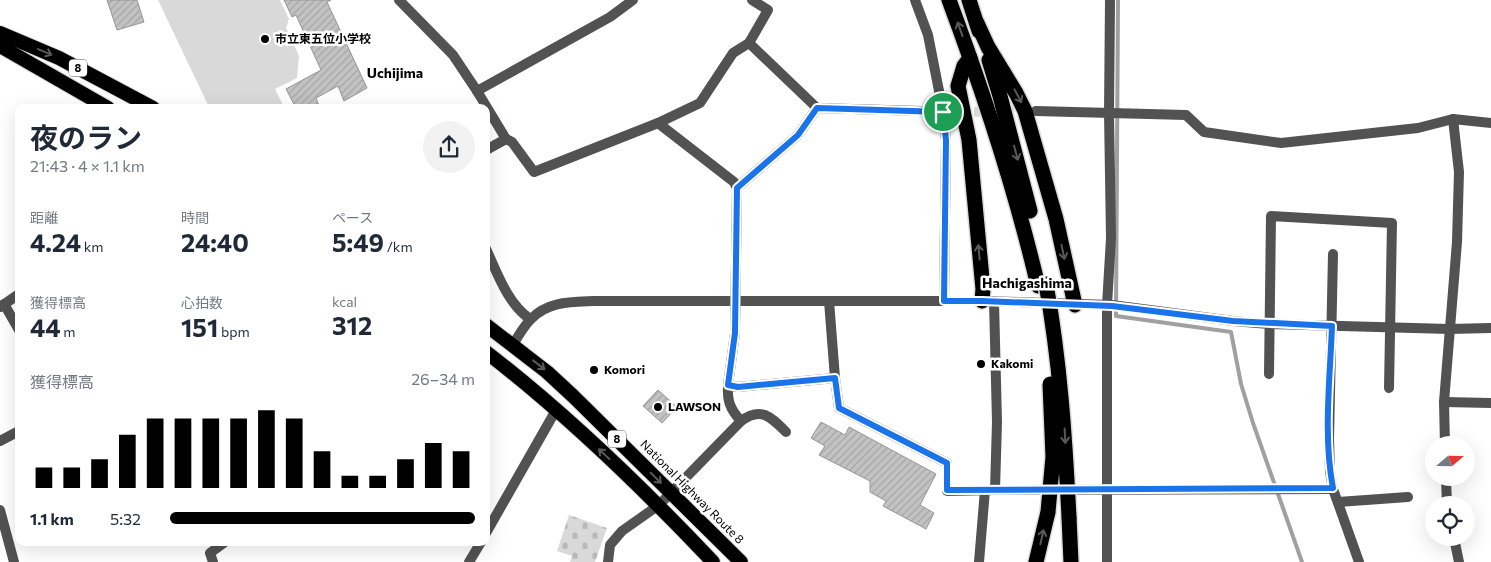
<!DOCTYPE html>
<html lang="ja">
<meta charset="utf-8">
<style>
:root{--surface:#fff;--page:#f2f2f3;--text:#1f2937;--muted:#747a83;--accent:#000}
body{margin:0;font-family:Commissioner,"Noto Sans JP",sans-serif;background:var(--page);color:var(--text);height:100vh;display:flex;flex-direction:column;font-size:19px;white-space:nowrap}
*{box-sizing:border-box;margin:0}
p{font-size:16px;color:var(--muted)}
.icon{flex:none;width:28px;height:28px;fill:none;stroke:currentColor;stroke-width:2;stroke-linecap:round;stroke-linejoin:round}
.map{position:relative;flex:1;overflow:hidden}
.panel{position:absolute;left:15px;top:104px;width:475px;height:442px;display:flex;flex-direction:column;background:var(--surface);border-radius:10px;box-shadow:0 5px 20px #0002}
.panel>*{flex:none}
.needle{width:32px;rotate:70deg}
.fabs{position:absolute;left:1425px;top:436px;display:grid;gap:10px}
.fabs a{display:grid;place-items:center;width:50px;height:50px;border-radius:50%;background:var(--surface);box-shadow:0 5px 20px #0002;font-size:25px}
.pin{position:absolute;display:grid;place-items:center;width:42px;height:42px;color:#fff;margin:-21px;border:2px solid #fff;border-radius:50%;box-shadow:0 1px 5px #0007}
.round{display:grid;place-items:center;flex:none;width:52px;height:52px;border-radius:26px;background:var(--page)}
.headline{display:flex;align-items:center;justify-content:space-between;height:85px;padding:0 15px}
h1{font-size:28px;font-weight:700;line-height:38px}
.metrics{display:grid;grid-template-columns:repeat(3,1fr);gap:8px;height:85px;padding:5px 15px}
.metrics div{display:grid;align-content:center}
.metrics b{font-size:25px;font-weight:700}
.metrics small{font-size:14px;font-weight:400}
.metrics p{font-size:14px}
.chart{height:140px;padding:10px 15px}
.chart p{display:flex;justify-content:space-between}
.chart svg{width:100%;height:90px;margin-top:5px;stroke:var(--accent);stroke-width:6}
ul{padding:0 15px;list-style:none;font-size:16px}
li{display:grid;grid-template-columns:80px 60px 1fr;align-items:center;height:38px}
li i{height:12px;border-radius:6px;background:var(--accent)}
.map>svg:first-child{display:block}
.cemetery{fill:url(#cemetery-stones)}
.park{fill:#d9d9d9}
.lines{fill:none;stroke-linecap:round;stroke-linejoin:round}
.stream{stroke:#a0a0a0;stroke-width:4}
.building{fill:url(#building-hatch);stroke:#969696}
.minor-tunnel{stroke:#d9d9d9;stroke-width:10;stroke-dasharray:10 5;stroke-linecap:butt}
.trunk-casing{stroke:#dbdbdb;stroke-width:16}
.motorway-casing{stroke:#dbdbdb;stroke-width:18}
.minor{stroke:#525252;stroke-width:10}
.trunk{stroke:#000;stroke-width:14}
.motorway{stroke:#000;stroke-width:15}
.motorway-bridge-casing{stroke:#dbdbdb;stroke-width:18;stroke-linecap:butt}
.motorway-bridge{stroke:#000;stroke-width:15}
.oneway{stroke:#595959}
.route-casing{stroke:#fff;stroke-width:10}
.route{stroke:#1a73e8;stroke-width:6}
.poi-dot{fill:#000;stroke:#fff;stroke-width:2}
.labels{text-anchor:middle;stroke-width:5;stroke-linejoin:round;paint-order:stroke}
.shield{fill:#fff;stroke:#4c4c4c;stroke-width:1}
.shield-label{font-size:11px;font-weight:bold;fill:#000}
.poi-label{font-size:12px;font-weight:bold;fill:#000;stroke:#fff;text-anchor:start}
.street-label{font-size:12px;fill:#000;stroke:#fff}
.neighbourhood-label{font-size:14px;font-weight:bold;fill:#000;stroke:#fff}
</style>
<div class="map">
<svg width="1491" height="562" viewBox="0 0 1491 562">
<defs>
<pattern id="cemetery-stones" width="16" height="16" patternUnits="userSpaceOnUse" patternTransform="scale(1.25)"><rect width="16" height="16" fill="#d9d9d9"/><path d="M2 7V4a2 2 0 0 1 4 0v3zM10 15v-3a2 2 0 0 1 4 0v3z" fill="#b8b8b8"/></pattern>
<pattern id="building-hatch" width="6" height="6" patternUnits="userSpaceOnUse" patternTransform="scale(1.25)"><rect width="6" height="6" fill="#c2c2c2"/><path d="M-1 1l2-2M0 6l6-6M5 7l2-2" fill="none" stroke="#a5a5a5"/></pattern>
</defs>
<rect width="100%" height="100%" fill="#fff"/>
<path class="cemetery" d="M569 515 607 528 595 562H570L572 556 557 551Z"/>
<path class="park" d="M158 0H280L289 19 286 28 299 56 297 78 275 89 284 107H209Z"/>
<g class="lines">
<path class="stream" d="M1118 0 1116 316 1231 332 1241 384 1253 423 1302 562"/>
</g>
<g class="building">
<path d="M107 0H137L144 22 117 30Z"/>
<path d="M284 0H331L327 2 367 88 344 101 338 86 316 98 320 108H296L286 89 321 70 296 15 292 17Z"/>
<path d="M658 390 677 407 662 423 643 406Z"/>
<path d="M821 422 845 435 849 427 936 474 920 505 934 513 926 529 883 506 886 501 870 492V481L819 455 825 446 811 438Z"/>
</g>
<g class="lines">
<path class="minor-tunnel" d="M959 112 1030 111"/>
<g class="trunk-casing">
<g id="trunk">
<path d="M0 33 59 58 153 108"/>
<path d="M0 46 108 108"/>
<path d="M486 325 547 372 573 396 741 562"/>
<path d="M486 352C568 415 642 487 713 562"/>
</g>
</g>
<g class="motorway-casing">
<g id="motorway">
<path d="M949 0C984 94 1015 188 1038 286"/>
<path d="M969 0 979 31"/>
<path d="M977 23 988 47 1016 93 1025 111 1056 219 1075 305"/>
<path d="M970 58 964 66 958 86 969 140 983 289 982 301"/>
<path d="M989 60 1000 96 1030 211"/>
<path d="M1069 517 1071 562"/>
<path d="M1036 562 1048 512"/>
</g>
</g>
<g class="minor">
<path d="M399 0 453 55 477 91 506 139 512 142 534 172 658 123 734 182 737 188 735 333 728 385 738 387 835 378 839 408 947 463V491L995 490 997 422 994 301"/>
<path d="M915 0 928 35 941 101 946 140 944 301"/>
<path d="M749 43 817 108"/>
<path d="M477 91 610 17 633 0"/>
<path d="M1036 111 1186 115 1204 132 1281 143 1418 128 1453 119 1491 123"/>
<path d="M658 123 700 103 733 53 749 43 768 10 752 0"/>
<path d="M486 150 506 139"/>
<path d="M737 188 798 135 817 108 956 112"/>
<path d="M486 249C498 274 507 303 530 319"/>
<path d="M1333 254 1329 439 1330 472 1333 489 1359 562"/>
<path d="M829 301 835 378"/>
<path d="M4 304 19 330"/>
<path d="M0 307 19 294"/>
<path d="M513 345C518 336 524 326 531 319 548 301 571 302 594 301H982L1112 305 1233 321 1269 324 1449 329 1491 328"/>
<path d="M1269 374 1271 216 1392 223 1389 388"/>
<path d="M728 385C727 401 730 409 741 421"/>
<path d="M1444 402 1491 403"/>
<path d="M0 441 19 431"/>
<path d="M1445 445 1444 402 1457 242 1459 172 1453 119"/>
<path d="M1446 478 1447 505"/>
<path d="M995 490 1333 489"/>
<path d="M1338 502 1408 497"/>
<path d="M0 510 14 562"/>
<path d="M486 533 556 410"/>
<path d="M1454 538 1459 562"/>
<path d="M213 562 210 553 225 542"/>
<path d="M469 562 481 542"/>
<path d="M608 562 610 545 622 531 659 505 741 421C761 406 771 417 786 432"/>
<path d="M979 562 985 490"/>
<path d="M1107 562V305L1111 238 1109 113 1110 0"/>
</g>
<use href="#trunk" class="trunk"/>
<use href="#motorway" class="motorway"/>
<g class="motorway-bridge-casing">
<g id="motorway-bridge">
<path d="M1046 284C1060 361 1065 439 1069 517"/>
<path d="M1048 512 1053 457 1050 384"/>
</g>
</g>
<use href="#motorway-bridge" class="motorway-bridge"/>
</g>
<defs><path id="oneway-shaft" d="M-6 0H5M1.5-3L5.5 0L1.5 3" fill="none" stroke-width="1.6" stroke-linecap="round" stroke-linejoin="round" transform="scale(1.25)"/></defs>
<g class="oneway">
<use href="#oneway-shaft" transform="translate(960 29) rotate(-110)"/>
<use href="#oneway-shaft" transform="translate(45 52) rotate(23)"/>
<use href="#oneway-shaft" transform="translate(1018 96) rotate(62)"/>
<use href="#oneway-shaft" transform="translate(1016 153) rotate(75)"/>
<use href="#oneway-shaft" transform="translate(979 252) rotate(-95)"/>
<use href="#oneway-shaft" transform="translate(1063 252) rotate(78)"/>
<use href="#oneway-shaft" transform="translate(539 365) rotate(38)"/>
<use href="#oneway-shaft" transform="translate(1065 436) rotate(87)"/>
<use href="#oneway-shaft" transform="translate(604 454) rotate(-137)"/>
<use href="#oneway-shaft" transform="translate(656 478) rotate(45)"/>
<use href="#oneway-shaft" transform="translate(1042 537) rotate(-77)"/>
</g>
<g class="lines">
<g class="route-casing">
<path id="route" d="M817 108 943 112 946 140 944 301H982L1112 306 1233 321 1332 326C1330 379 1323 436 1333 488L947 490V463L839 408 835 378 738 387 728 385 735 333 737 188 798 135Z"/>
</g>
<use href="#route" class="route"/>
</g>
<g class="poi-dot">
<circle cx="265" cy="39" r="5"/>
<circle cx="981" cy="364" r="5"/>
<circle cx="594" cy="370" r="5"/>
<circle cx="658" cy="407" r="5"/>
</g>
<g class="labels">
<g class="shield">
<rect x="69" y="59.5" width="18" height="17" rx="4"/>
<rect x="608" y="430.5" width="18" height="17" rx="4"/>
</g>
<g class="shield-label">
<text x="78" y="72">8</text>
<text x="617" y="443">8</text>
</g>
<g class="poi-label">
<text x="275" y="43">市立東五位小学校</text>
<text x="991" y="368">Kakomi</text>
<text x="604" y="374">Komori</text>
<text x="668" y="411">LAWSON</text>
</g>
<g class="street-label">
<text transform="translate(692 492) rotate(45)" y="4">National Highway Route 8</text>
</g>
<g class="neighbourhood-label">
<text x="395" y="78">Uchijima</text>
<text x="1027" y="288">Hachigashima</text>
</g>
</g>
</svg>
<div class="fabs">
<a><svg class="needle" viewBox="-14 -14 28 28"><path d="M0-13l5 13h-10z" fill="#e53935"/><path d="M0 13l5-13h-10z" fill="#747a83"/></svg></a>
<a><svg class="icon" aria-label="locate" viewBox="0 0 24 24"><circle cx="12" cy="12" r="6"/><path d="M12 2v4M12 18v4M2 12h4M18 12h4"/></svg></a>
</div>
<div class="pin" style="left:943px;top:112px;background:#1e9e55"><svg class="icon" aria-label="arrive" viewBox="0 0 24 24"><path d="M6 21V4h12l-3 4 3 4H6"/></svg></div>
<section class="panel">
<div class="headline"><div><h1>夜のラン</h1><p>21:43 · 4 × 1.1 km</p></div><a class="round"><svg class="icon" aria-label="share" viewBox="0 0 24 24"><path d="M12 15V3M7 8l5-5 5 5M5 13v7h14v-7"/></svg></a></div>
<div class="metrics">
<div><p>距離</p><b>4.24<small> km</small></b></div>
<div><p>時間</p><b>24:40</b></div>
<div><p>ペース</p><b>5:49<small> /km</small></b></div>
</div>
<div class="metrics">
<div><p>獲得標高</p><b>44<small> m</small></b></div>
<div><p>心拍数</p><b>151<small> bpm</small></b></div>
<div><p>kcal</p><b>312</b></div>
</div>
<div class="chart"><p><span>獲得標高</span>26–34 m</p>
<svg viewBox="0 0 160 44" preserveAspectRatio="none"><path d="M5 44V34M15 44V34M25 44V30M35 44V18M45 44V10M55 44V10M65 44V10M75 44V10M85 44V6M95 44V10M105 44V26M115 44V38M125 44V38M135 44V30M145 44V22M155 44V26"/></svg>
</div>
<ul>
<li><b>1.1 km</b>5:32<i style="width:100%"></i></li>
</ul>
</section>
</div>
